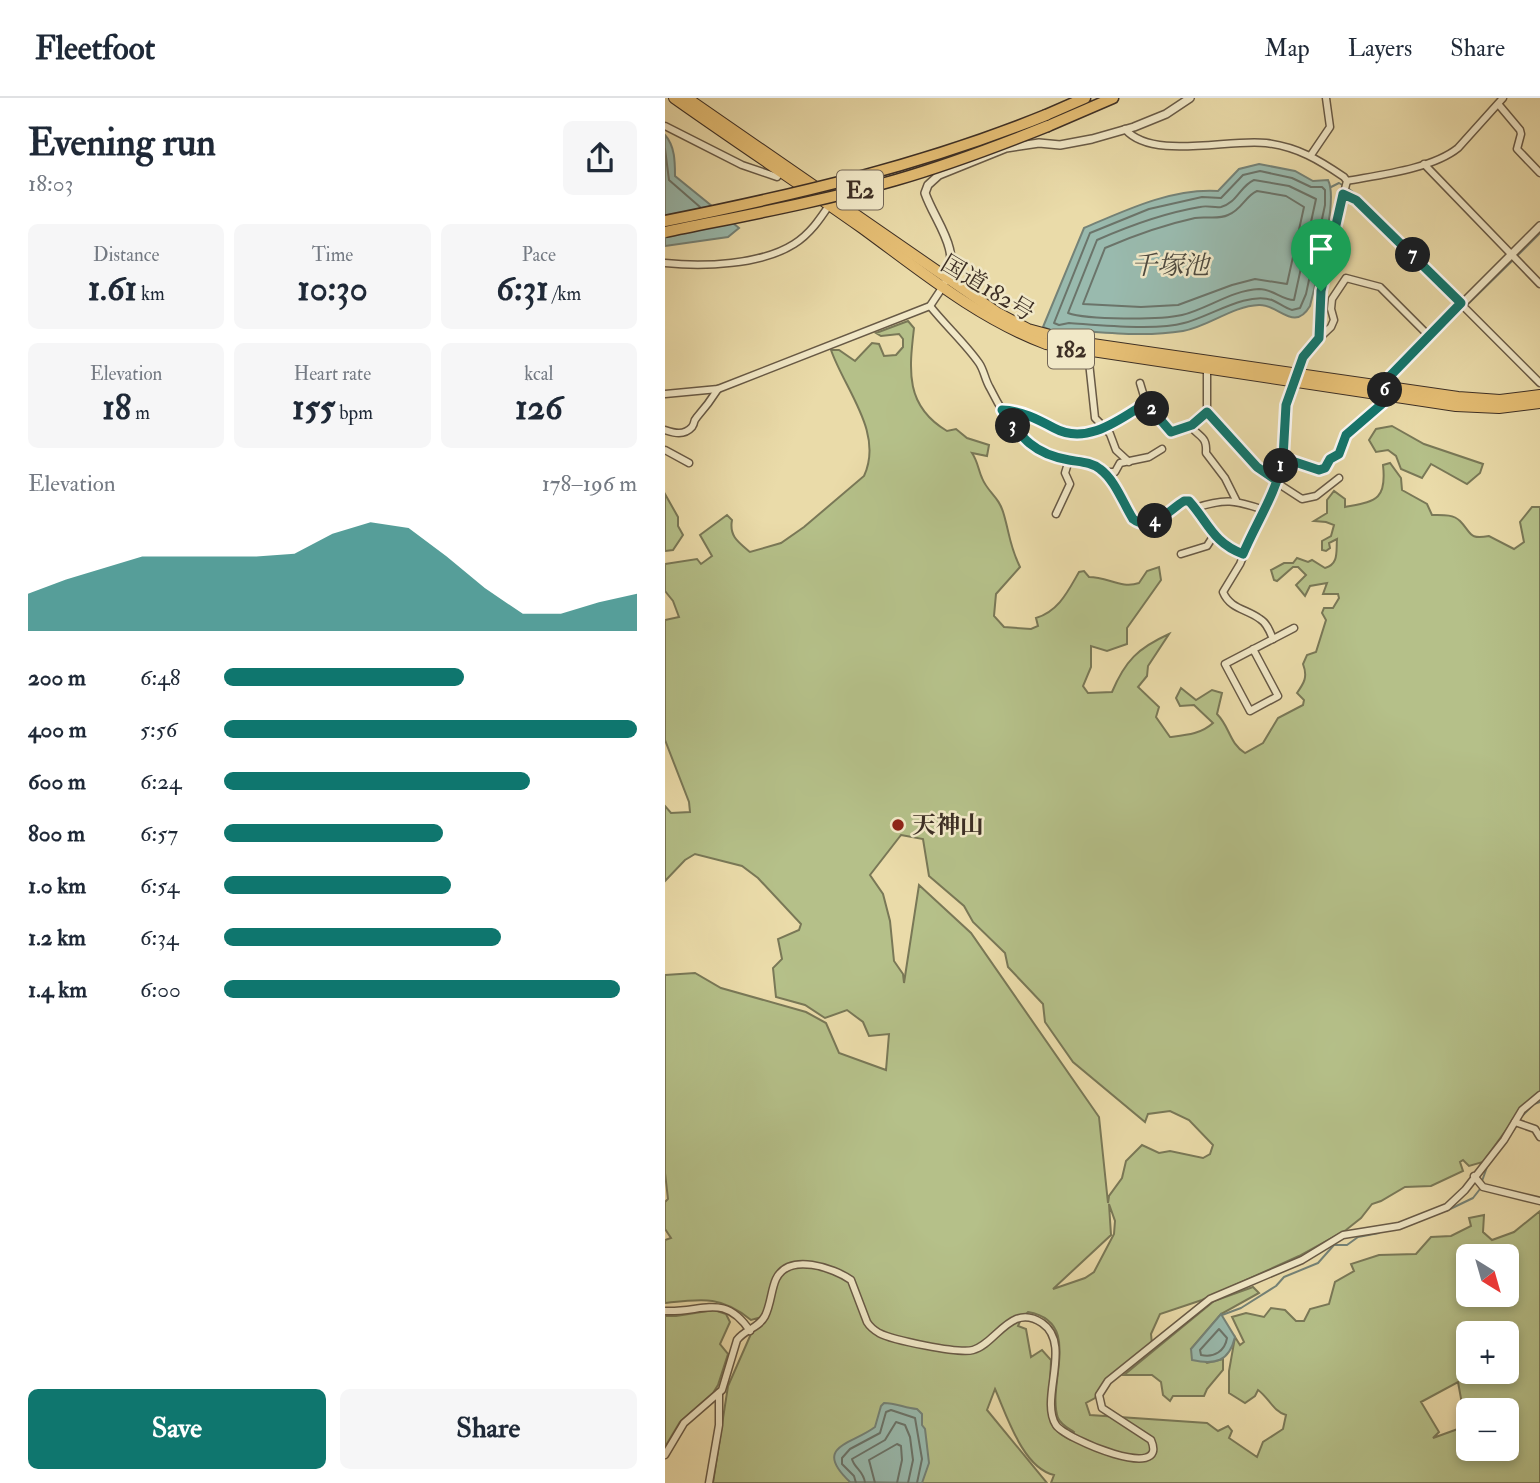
<!DOCTYPE html>
<meta charset="utf-8">
<style>
:root{--surface:#fff;--page:#f6f6f7;--text:#1f2937;--muted:#747a83;--line:#e0e1e3;--accent:#0f766e}
body{margin:0;font-family:"IM FELL Double Pica","Noto Serif JP",serif;background:var(--page);color:var(--text);height:100vh;display:flex;flex-direction:column;font-size:26px;white-space:nowrap}
*{box-sizing:border-box;margin:0}
p{font-size:23px;color:var(--muted)}
.icon{flex:none;width:38px;height:38px;fill:none;stroke:currentColor;stroke-width:2;stroke-linecap:round;stroke-linejoin:round}
.map{position:relative;flex:1;overflow:hidden}
.drawer{display:flex;flex-direction:column;background:var(--surface);width:665px}
.drawer>*{flex:none}
.needle{width:46px;rotate:143deg}
.buttons{position:absolute;left:791px;top:1146px;display:grid;gap:14px}
.buttons a{display:grid;place-items:center;width:63px;height:63px;border-radius:10px;background:var(--surface);box-shadow:0 4px 10px #0003;font-size:35px}
.pin{position:absolute;display:grid;place-items:center;width:60px;height:60px;color:#fff;margin:-72px -30px;border-radius:50% 50% 50% 0;rotate:-45deg;box-shadow:0 0 7px #0007}
.pin .icon{rotate:45deg}
.km{position:absolute;width:35px;height:35px;margin:-18px;border-radius:50%;background:#222;color:#fff;font-size:19px;line-height:35px;text-align:center}
.round{display:grid;place-items:center;flex:none;width:74px;height:74px;border-radius:10px;background:var(--page)}
.headline{display:flex;align-items:center;justify-content:space-between;height:119px;padding:0 28px}
h1{font-size:38px;font-weight:700;line-height:52px}
.figures{display:grid;grid-template-columns:repeat(3,1fr);gap:10px;height:119px;padding:7px 28px}
.figures div{display:grid;align-content:center;border-radius:10px;background:var(--page);text-align:center}
.figures b{font-size:35px;font-weight:700}
.figures small{font-size:19px;font-weight:400}
.figures p{font-size:19px}
.chart{height:196px;padding:14px 28px}
.chart p{display:flex;justify-content:space-between}
.chart svg{width:100%;height:126px;margin-top:7px;fill:var(--accent);opacity:.7}
.primary-button{display:flex;gap:14px;margin-top:auto;padding:14px 28px}
.primary-button a{flex:1;height:80px;border-radius:10px;background:var(--accent);color:#fff;font-size:28px;font-weight:700;line-height:80px;text-align:center}
.primary-button a+a{background:var(--page);color:var(--text)}
ul{padding:0 28px;list-style:none;font-size:23px}
li{display:grid;grid-template-columns:112px 84px 1fr;align-items:center;height:52px}
li i{height:18px;border-radius:9px;background:var(--accent)}
header{display:flex;align-items:center;gap:42px;box-sizing:border-box;height:98px;padding:0 35px;background:var(--surface);border-bottom:2px solid var(--line)}
header strong{font-size:33px}
nav{display:flex;gap:38px;margin-inline-start:auto;font-size:24px}
main{display:flex;flex:1;min-height:0}
.map>svg:first-child{display:block}
.green{fill:#b5c089;stroke:#797857;stroke-width:2;fill-rule:evenodd}
.water{fill:#99baae;stroke:#748277;stroke-width:2}
.lines{fill:none;stroke-linecap:round;stroke-linejoin:round}
.shore{stroke:#6b746a;stroke-width:2}
.stream{stroke:#748277;stroke-width:2}
.minor-casing{stroke:#685a46;stroke-width:9}
.tertiary-casing{stroke:#685a46;stroke-width:10}
.trunk-casing{stroke:#3d2f25;stroke-width:12}
.motorway-casing{stroke:#3d2f25;stroke-width:13}
.minor{stroke:#f1e8c7;stroke-width:6}
.tertiary{stroke:#f1e8c7;stroke-width:7}
.trunk{stroke:#e5be74;stroke-width:10}
.motorway{stroke:#e5be74;stroke-width:10}
.motorway-bridge-casing{stroke:#3d2f25;stroke-width:13;stroke-linecap:butt}
.motorway-bridge{stroke:#e5be74;stroke-width:10}
.route-casing{stroke:#fff;stroke-width:14}
.route{stroke:#0f766e;stroke-width:9}
.poi-dot{fill:#8f2418;stroke:#f1e8c7;stroke-width:2.5}
.labels{text-anchor:middle;stroke-width:5;stroke-linejoin:round;paint-order:stroke}
.shield{fill:#f1e8c7;stroke:#736656;stroke-width:2}
.shield-label{font-size:23px;font-weight:bold;fill:#3d2f25}
.street-label{font-size:24px;fill:#3d2f25;stroke:#f1e8c7}
.poi-label{font-size:24px;font-weight:bold;fill:#3d2f25;stroke:#f1e8c7;text-anchor:start}
.water-label{font-size:26px;font-style:italic;fill:#4f4b40;stroke:#f1e8c7}
</style>
<header>
<strong>Fleetfoot</strong>
<nav><a>Map</a><a>Layers</a><a>Share</a></nav>
</header>
<main>
<section class="drawer">
<div class="headline"><div><h1>Evening run</h1><p>18:03</p></div><a class="round"><svg class="icon" aria-label="share" viewBox="0 0 24 24"><path d="M12 15V3M7 8l5-5 5 5M5 13v7h14v-7"/></svg></a></div>
<div class="figures">
<div><p>Distance</p><b>1.61<small> km</small></b></div>
<div><p>Time</p><b>10:30</b></div>
<div><p>Pace</p><b>6:31<small> /km</small></b></div>
</div>
<div class="figures">
<div><p>Elevation</p><b>18<small> m</small></b></div>
<div><p>Heart rate</p><b>155<small> bpm</small></b></div>
<div><p>kcal</p><b>126</b></div>
</div>
<div class="chart"><p><span>Elevation</span>178–196 m</p>
<svg viewBox="0 0 160 44" preserveAspectRatio="none"><path d="M0 44V31L10 26L20 22L30 18L40 18L50 18L60 18L70 17L80 10L90 6L100 8L110 18L120 29L130 38L140 38L150 34L160 31V44z"/></svg>
</div>
<ul>
<li><b>200 m</b>6:48<i style="width:58%"></i></li>
<li><b>400 m</b>5:56<i style="width:100%"></i></li>
<li><b>600 m</b>6:24<i style="width:74%"></i></li>
<li><b>800 m</b>6:57<i style="width:53%"></i></li>
<li><b>1.0 km</b>6:54<i style="width:55%"></i></li>
<li><b>1.2 km</b>6:34<i style="width:67%"></i></li>
<li><b>1.4 km</b>6:00<i style="width:96%"></i></li>
</ul>
<div class="primary-button"><a>Save</a><a>Share</a></div>
</section>
<div class="map">
<svg width="875" height="1385" viewBox="0 0 875 1385">
<rect width="100%" height="100%" fill="#eadba9"/>
<filter id="stains"><feTurbulence type="fractalNoise" baseFrequency=".00286" numOctaves="4"/><feColorMatrix values="0 0 0 0 .2 0 0 0 0 .09 0 0 0 0 .02 0 0 0 .5 -.17"/></filter>
<radialGradient id="worn" r=".72"><stop offset=".6" stop-color="#630" stop-opacity="0"/><stop offset="1" stop-color="#630" stop-opacity=".3"/></radialGradient>
<g class="green">
<path d="M243 223 249 230C244 273 240 308 282 333L291 331 302 340 324 347 322 358 307 355C313 364 313 371 317 380 323 395 334 398 339 417 345 438 345 449 355 469L331 496 329 518 339 529 366 531 373 528 371 520C394 513 403 493 414 474L419 473 424 479C443 479 456 491 474 485L482 473 494 469 496 482 462 530V546L442 553 426 548V569L418 588 423 595 447 594C460 563 473 550 504 536L483 568 482 578 473 589 494 609 491 619 505 639C522 637 536 636 548 625L529 607 515 608 511 600 516 590 531 602 547 592 557 595 552 616C565 629 564 645 580 655L598 645 613 620 638 607 639 602 632 595C639 585 643 579 638 566L642 557 651 554 661 522 657 515 659 510H668L674 500 673 496H658L662 485 645 488 640 498 631 487 641 477 633 469H628L612 483 609 482 606 472 619 465H628L632 460 643 464 647 462 660 470C674 466 671 454 672 441L664 445 665 450 661 453 657 452V443L666 438 669 427 661 424 649 423 662 415V402L669 393 680 401V409C710 403 722 403 718 367L725 365 736 380 737 392 762 406 767 417C777 417 788 416 795 423 807 435 803 442 824 438L849 451 859 444 855 424 867 409H875V995L847 1024 818 1064 804 1068 798 1062 795 1064 798 1073 766 1088 740 1089 716 1103 707 1106 696 1120 681 1132 634 1158 537 1202 495 1216 486 1236 487 1246 435 1290 430 1300 421 1305 425 1317 542 1325 553 1333 563 1328 567 1333 564 1340 592 1359 598 1344 618 1331 621 1317C608 1313 604 1300 593 1292L590 1298 580 1305 564 1295V1273L570 1239 575 1247 579 1244 567 1219 581 1215 599 1219 606 1210 620 1212 631 1223H639L645 1211 664 1206 670 1184 689 1173 686 1166 714 1157 751 1156 766 1139 786 1138 806 1128 804 1120 819 1117 818 1134 827 1142 849 1134 875 1113V1385H386L389 1377C358 1370 342 1318 330 1291L322 1312 382 1385H48L63 1288 93 1220 86 1222C56 1197 36 1201 0 1205V1142L6 1140 0 1131V1104L3 1101 0 1075V877L30 875 56 890 141 914 161 925 174 955 221 972 224 936 204 938 198 924 182 912 160 920 140 907 111 899 108 870 117 861 113 841 134 832 136 826 93 780 77 768 30 756 20 762 0 783V708L6 715 25 714 24 704 0 642V522L14 519 8 503 0 493V466L32 461 36 466 47 458 35 437 62 417 67 422C64 438 73 444 85 454L116 445 139 429 199 378C219 335 180 292 166 252H174L190 263 207 245 214 246 219 258 231 257 238 249V241L234 236 216 238 211 235ZM236 737 258 741 264 778 299 808 308 824 340 855 343 869 378 906 380 924 408 964 480 1024 483 1016 505 1013 524 1022 548 1047 545 1056 538 1060 505 1053 494 1055 477 1047 461 1063 457 1080 444 1098 443 1105 434 1019 306 835 254 787 239 885 238 876 229 863 225 823 218 796 205 777ZM444 1106 450 1123 449 1136 429 1174 420 1180 388 1191 446 1137ZM803 1158H842V1197H803ZM363 1214C419 1224 381 1286 393 1320 396 1327 403 1330 409 1334L406 1342C394 1337 387 1328 384 1316L386 1262 377 1252 366 1259 361 1231 353 1228 356 1221ZM803 1236H842V1274H803ZM793 1284 801 1328 768 1340 774 1334 756 1304ZM803 1312H842V1351H803Z"/>
<path d="M727 328 759 346 818 366 815 375 802 386 766 366 757 380 736 371 731 358 723 352 711 354 704 342 711 331Z"/>
<path d="M0 396 13 419V428L18 437 8 452 0 453Z"/>
<path d="M588 1189 594 1195 556 1216 526 1251 542 1265 558 1261V1272L542 1291 539 1298H508L505 1303 498 1297 496 1284 487 1277H459L549 1203Z"/>
<path d="M49 1212 61 1216 65 1224 55 1246 63 1256 53 1287 48 1295 15 1324 0 1349V1218H11Z"/>
</g>
<g class="water">
<path d="M0 37C10 48 10 64 10 78L74 130 63 139 0 148Z"/>
<path d="M594 66 630 73 648 83 663 82C674 103 651 182 645 208 629 235 614 206 594 207 567 208 543 229 518 233 482 239 440 235 405 232L393 235 378 229 419 130C461 112 507 90 553 93L574 71Z"/>
<path d="M556 1216 570 1239C564 1264 550 1267 527 1262L526 1251Z"/>
<path d="M219 1305C231 1305 240 1310 252 1311L257 1316V1327L260 1331 264 1365 257 1385 185 1384C147 1348 186 1347 210 1329L216 1308Z"/>
</g>
<g class="lines">
<g class="shore">
<path d="M0 51 4 82 35 109"/>
<path d="M595 73 627 80 646 89H657L660 92V107L641 196 635 210 627 212C620 210 614 205 607 202 582 193 544 219 519 225 492 233 434 227 404 225L394 227 389 225 425 135 484 111 537 99 556 100 578 77Z"/>
<path d="M589 82 624 88 651 101 629 202C617 202 608 191 594 191 567 192 542 211 517 217 495 222 422 222 403 215L432 142C466 127 499 115 535 109 542 107 549 110 556 109 572 105 575 88 589 82Z"/>
<path d="M592 93 621 98 639 109 622 186 590 181 567 187 513 207 476 209 418 206 440 150C470 137 498 127 530 120 541 118 553 122 563 117 577 112 580 98 592 93Z"/>
<path d="M554 1231 562 1240C560 1253 549 1260 536 1257L535 1252Z"/>
<path d="M191 1385 189 1378 177 1366V1360L185 1351 215 1335 221 1314 226 1312 250 1320 257 1361 252 1385"/>
<path d="M200 1385C199 1373 189 1370 187 1361L220 1342 231 1324 240 1327 245 1339 248 1362 243 1385"/>
<path d="M210 1385 204 1362 232 1346 236 1348 237 1362 232 1385"/>
</g>
<g class="stream">
<path d="M666 89 674 85 679 88"/>
<path d="M684 91 698 102 796 201"/>
<path d="M852 158 875 135"/>
<path d="M802 207 848 162"/>
<path d="M857 1018 869 1006 875 1004"/>
<path d="M817 1083 822 1069 853 1026"/>
<path d="M781 1113 808 1100 815 1091"/>
<path d="M557 1217 576 1210 611 1188 619 1179 653 1165 669 1147H682L693 1139 714 1135"/>
</g>
<g class="minor-casing">
<g id="minor">
<path d="M834 7 855 32 856 36 852 51 875 75"/>
<path d="M0 28 77 67 112 79 116 73"/>
<path d="M460 31C487 63 565 40 601 45 633 49 654 62 679 79L682 83 657 180 654 240"/>
<path d="M646 57 665 29 661 0"/>
<path d="M759 66 875 186"/>
<path d="M682 83C714 77 767 71 793 50L838 0"/>
<path d="M678 96 685 98 701 111 875 285"/>
<path d="M0 165C38 169 96 167 129 146 145 136 155 121 165 106"/>
<path d="M265 208C280 227 300 245 314 265 319 272 320 282 325 290 334 308 346 329 361 343 384 366 413 355 435 372 450 383 458 405 468 421 486 435 504 413 519 403H524C543 424 548 445 578 456"/>
<path d="M427 254 424 264 430 320 440 330 481 305"/>
<path d="M542 270V314L527 330C536 340 542 339 541 355L560 380 571 402"/>
<path d="M475 285 481 305 506 335 527 327"/>
<path d="M0 296 53 291 265 208 277 190"/>
<path d="M337 312C375 313 399 347 440 330L445 336 451 352 464 364"/>
<path d="M542 314 600 377 637 401 651 398 674 380"/>
<path d="M0 332C9 335 19 338 27 329 31 323 27 325 32 319 40 310 46 302 53 291"/>
<path d="M0 352 24 365"/>
<path d="M618 360 654 372C658 370 673 358 675 354 678 349 678 342 681 338 692 322 715 316 720 296"/>
<path d="M437 374H450L455 365 484 359 497 351"/>
<path d="M530 410C560 400 570 402 599 412"/>
<path d="M391 416 405 386 400 375 404 362"/>
<path d="M516 456 542 448 549 437"/>
<path d="M608 541C605 534 602 525 595 521 582 511 565 511 558 494L575 466 617 367 619 317 635 266 647 247 666 229 669 222 666 211 667 201 681 180 715 189 763 237"/>
<path d="M588 551 613 598 585 613 560 566 629 530"/>
<path d="M850 1024 870 1031 875 1039"/>
<path d="M809 1078 818 1089 875 1103"/>
<path d="M0 1213C37 1215 59 1194 85 1233"/>
<path d="M0 1357 19 1325 57 1292 72 1242C80 1231 93 1231 100 1218 106 1206 106 1192 111 1181 124 1154 169 1170 186 1182L202 1224C205 1229 209 1232 214 1235 227 1242 294 1256 308 1252 331 1246 346 1204 377 1225 408 1246 374 1301 391 1327 400 1341 505 1385 486 1342L437 1310 434 1297 443 1283 545 1201 637 1162 678 1137 734 1128 782 1109 800 1092 839 1042 857 1012 875 997"/>
<path d="M44 1385 54 1327V1295"/>
</g>
</g>
<g class="tertiary-casing">
<g id="tertiary">
<path d="M281 183C297 152 270 124 260 95L263 87 274 77 341 50 374 45 395 47 427 41 469 29 501 16 525 0"/>
<path d="M720 292 726 277 875 128"/>
</g>
</g>
<g class="trunk-casing">
<g id="trunk">
<path d="M9 0C71 44 135 86 197 130 256 173 312 220 381 246L791 308 834 310 875 305"/>
<path d="M22 0 333 215 363 231 407 243 793 299 835 302 875 297"/>
</g>
</g>
<g class="motorway-casing">
<g id="motorway">
<path d="M381 17 420 0"/>
<path d="M383 28 448 0"/>
</g>
</g>
<use href="#minor" class="minor"/>
<use href="#tertiary" class="tertiary"/>
<use href="#trunk" class="trunk"/>
<use href="#motorway" class="motorway"/>
<g class="motorway-bridge-casing">
<g id="motorway-bridge">
<path d="M0 123C130 97 258 67 381 17"/>
<path d="M0 134C77 118 155 104 231 82 283 67 333 48 383 28"/>
</g>
</g>
<use href="#motorway-bridge" class="motorway-bridge"/>
</g>
<g class="lines">
<g class="route-casing">
<path id="route" d="M656 193 654 240 638 259 621 307 618 360 611 382 592 369 542 314 527 327 506 334 481 305C455 321 422 348 389 330 374 322 355 312 337 312 357 340 368 356 404 362 415 364 426 364 435 371 450 382 458 405 468 421 486 435 504 412 519 403H524C543 424 548 445 578 456 591 425 612 394 618 360L654 372 660 370 665 361 674 356 681 337 718 305 721 288 726 277 796 205 691 102 678 96 656 193"/>
</g>
<use href="#route" class="route"/>
</g>
<circle class="poi-dot" cx="233" cy="727" r="7"/>
<g class="labels">
<g class="shield">
<rect x="172" y="72.5" width="46" height="39" rx="5"/>
<rect x="383" y="231.5" width="46" height="39" rx="5"/>
</g>
<g class="shield-label">
<text x="195" y="100">E2</text>
<text x="406" y="259">182</text>
</g>
<g class="street-label">
<text transform="translate(323 190) rotate(31)" y="8">国道182号</text>
</g>
<g class="poi-label">
<text x="247" y="735">天神山</text>
</g>
<g class="water-label">
<text x="505" y="176">千塚池</text>
</g>
</g>
<rect width="100%" height="100%" filter="url(#stains)"/>
<rect width="100%" height="100%" fill="url(#worn)"/>
</svg>
<div class="buttons">
<a><svg class="needle" viewBox="-14 -14 28 28"><path d="M0-13l5 13h-10z" fill="#e53935"/><path d="M0 13l5-13h-10z" fill="#747a83"/></svg></a>
<a>+</a>
<a>−</a>
</div>
<div class="pin" style="left:656px;top:193px;background:#1e9e55"><svg class="icon" aria-label="arrive" viewBox="0 0 24 24"><path d="M6 21V4h12l-3 4 3 4H6"/></svg></div>
<b class="km" style="left:616px;top:368px">1</b>
<b class="km" style="left:487px;top:311px">2</b>
<b class="km" style="left:348px;top:328px">3</b>
<b class="km" style="left:490px;top:423px">4</b>
<b class="km" style="left:720px;top:292px">6</b>
<b class="km" style="left:748px;top:157px">7</b>
</div>
</main>
